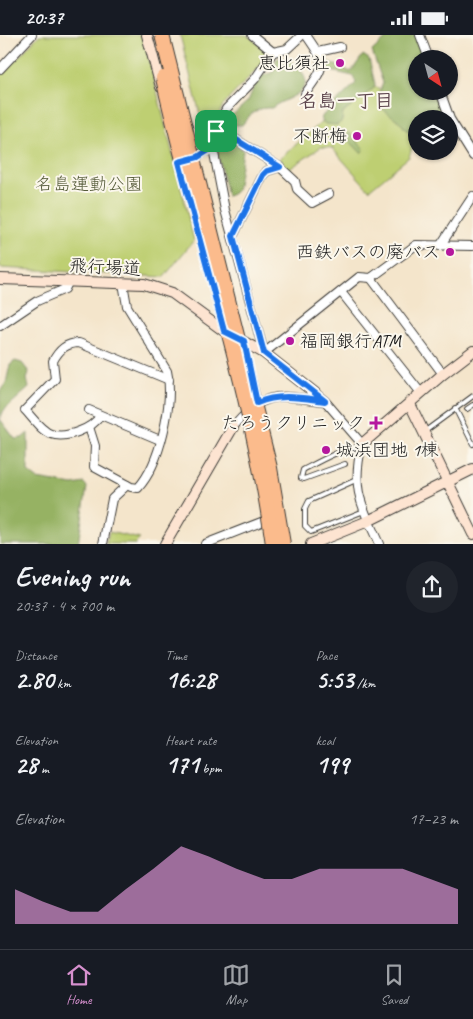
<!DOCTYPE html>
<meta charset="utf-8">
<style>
:root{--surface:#171b24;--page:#20242c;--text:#f1f3f6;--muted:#9ea1a6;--line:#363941;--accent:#d690ce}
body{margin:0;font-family:Caveat,"Klee One",sans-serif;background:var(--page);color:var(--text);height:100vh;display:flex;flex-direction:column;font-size:19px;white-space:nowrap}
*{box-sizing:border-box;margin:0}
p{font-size:16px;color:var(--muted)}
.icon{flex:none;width:28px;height:28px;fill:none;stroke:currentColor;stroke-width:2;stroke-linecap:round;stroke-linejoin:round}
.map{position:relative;height:509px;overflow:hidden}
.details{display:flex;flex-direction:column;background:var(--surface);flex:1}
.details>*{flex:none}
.needle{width:32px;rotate:144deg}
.fabs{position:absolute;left:408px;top:15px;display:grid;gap:10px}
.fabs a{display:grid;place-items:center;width:50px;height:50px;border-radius:50%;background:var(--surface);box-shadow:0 1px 4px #0004;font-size:25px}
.pin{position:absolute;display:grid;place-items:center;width:42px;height:42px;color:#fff;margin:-21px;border-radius:10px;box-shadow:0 2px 8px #0006}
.round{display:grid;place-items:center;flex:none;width:52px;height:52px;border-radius:26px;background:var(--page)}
.overview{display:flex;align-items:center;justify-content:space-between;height:85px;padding:0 15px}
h1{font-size:28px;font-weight:700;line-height:38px}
.stats{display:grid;grid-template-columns:repeat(3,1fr);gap:8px;height:85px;padding:5px 15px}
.stats div{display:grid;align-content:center}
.stats b{font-size:25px;font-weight:700}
.stats small{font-size:14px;font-weight:400}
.stats p{font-size:14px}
.chart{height:140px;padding:10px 15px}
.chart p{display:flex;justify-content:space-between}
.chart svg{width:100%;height:90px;margin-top:5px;fill:var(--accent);opacity:.7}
.status{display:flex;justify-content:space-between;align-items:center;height:35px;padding:0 25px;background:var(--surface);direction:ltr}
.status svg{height:14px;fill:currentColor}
.dock{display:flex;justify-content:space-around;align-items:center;height:70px;border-top:1px solid var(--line);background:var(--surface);font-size:14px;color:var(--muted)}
.dock a{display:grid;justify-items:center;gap:2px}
.dock .active{color:var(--accent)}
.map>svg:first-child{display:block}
.green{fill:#becf72;stroke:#6d7647}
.forest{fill:#96b264;stroke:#596740}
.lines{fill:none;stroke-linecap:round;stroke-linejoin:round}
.lane-casing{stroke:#3c3a36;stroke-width:6}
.street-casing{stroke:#3c3a36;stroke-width:10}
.secondary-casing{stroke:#3c3a36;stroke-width:12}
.lane{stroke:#fff;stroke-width:4}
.street{stroke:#fff;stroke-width:8}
.secondary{stroke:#fde4d1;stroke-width:10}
.highway-bridge-casing{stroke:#3c3a36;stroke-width:16;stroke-linecap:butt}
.highway-bridge{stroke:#fbbb8c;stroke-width:14}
.route-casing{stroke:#fff;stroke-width:10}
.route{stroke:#1a73e8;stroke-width:6}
.poi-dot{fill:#b5179e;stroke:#fbf7ec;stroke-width:2}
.labels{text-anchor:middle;stroke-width:4;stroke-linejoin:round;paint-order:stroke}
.poi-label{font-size:18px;fill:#1c1c1c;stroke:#fbf7ec;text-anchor:end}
.park-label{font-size:18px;fill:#555b3a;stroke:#fbf7ec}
.street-label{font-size:18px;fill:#1c1c1c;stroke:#fbf7ec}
.neighbourhood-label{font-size:19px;font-weight:bold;fill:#5e474f;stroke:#fbf7ec}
</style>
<div class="status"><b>20:37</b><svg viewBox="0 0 49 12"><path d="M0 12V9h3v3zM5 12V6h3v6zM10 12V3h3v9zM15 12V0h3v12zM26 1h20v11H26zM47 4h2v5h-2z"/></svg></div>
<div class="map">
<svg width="473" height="509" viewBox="0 0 473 509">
<rect width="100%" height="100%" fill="#fbf7ec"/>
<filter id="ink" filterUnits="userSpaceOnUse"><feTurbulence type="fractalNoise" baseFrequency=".02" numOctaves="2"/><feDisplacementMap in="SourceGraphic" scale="10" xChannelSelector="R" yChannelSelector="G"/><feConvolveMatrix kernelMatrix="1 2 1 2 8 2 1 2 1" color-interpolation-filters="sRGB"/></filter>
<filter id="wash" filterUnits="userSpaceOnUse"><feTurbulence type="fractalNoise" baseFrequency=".0096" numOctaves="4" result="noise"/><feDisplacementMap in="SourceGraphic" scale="20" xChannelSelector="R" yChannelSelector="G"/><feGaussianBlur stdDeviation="1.12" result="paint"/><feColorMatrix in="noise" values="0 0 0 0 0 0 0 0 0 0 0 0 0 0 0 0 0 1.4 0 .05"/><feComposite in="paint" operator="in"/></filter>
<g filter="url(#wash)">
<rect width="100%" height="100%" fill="#f4e5cb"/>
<g class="green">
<path d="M39 0H143L194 205 164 242 0 233V42Z"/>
<path d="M180 0H247L271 19 223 70 207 107Z"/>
<path d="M376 51 416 100 409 122 369 155 332 113 321 112 288 135 277 126 323 86 342 79Z"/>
<path d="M109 497 140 504 135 509H106Z"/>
</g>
<g class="forest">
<path d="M390 0H416L425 24H416V56H436L444 80 442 84H416V96L406 95 399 86 380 72 379 58 383 48 372 16Z"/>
<path d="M363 20 369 24 375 49 374 53 343 78 342 86 337 90 325 89 321 84 323 80 356 48 353 41 326 35 325 28 327 26 351 37Z"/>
<path d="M282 22C292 26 297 30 303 39 315 59 281 64 272 73 257 72 251 78 242 90H233L227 85 248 66 255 49 263 40 272 38 276 32V24Z"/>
<path d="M349 97 364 114 361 118 346 102Z"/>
<path d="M220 104 236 109 243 115C243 117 238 152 237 154 235 158 231 160 227 161L216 110Z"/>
<path d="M15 326 22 328 29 337 27 344 29 353 4 375 0 384 15 404 22 403 28 398V437L37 444 73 450 84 448 87 452 78 509H0V356L6 348 10 330Z"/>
</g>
</g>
<g filter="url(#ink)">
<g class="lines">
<g class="lane-casing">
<g id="lane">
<path d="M455 373 473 409"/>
<path d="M467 374 473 370"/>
<path d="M424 397 473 361"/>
<path d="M345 429 304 444 301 443 303 435C320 426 342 413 361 412"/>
<path d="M356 445 309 466 305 474V491L311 497 364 476"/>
</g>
</g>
<g class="street-casing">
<g id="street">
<path d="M252 0 273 17 255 44 226 74 217 91 213 113 225 175 264 318 359 242 371 243 416 210 473 211"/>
<path d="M420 0 429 24"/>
<path d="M273 17 287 14 302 0"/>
<path d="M318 17 340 12"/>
<path d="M0 34 32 0"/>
<path d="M440 56 450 84 473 121"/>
<path d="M305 59C326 30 327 30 306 0"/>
<path d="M216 96 235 104 281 133 295 146 297 154 312 168 329 159"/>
<path d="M190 124 213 113"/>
<path d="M233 201 263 140 267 136 280 132"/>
<path d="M440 211 473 161"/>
<path d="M371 243 443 339"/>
<path d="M341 257 421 358"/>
<path d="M0 291 37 266 65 254 69 246"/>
<path d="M315 358 325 366 362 409C351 454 361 469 379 509"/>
<path d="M89 375 160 405"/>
<path d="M100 381C92 394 66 404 51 399 41 396 32 382 25 375L55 344 53 326C59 315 66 308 79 308L169 345"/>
<path d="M89 392 95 411 94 432 131 452 138 453C160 429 174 368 167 336L127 271 123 248"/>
<path d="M233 392C265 355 277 360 323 366"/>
<path d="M103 509 112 464 127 450"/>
<path d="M205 509 269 484"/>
</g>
</g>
<g class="secondary-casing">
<g id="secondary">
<path d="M147 0 161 52"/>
<path d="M0 244 144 249 172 258 224 296 264 318 315 358"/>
<path d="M410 369 473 499"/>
<path d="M362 409 443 339 473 316"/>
<path d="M165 509 233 392"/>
<path d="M311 509 368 486 473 434"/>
</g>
</g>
<use href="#lane" class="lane"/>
<use href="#street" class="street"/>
<use href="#secondary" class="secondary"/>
<g class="highway-bridge-casing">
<g id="highway-bridge">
<path d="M162 0 270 433 283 509"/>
<path d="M163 43C198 198 251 352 273 509"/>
</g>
</g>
<use href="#highway-bridge" class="highway-bridge"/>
</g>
</g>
<g class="lines" filter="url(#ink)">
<g class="route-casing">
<path id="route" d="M216 96 235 104 280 132 267 136 263 140 233 201 264 318 325 366C302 363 280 358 257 368L244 306 224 296 179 127 198 122 212 113Z"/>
</g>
<use href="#route" class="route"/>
</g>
<g class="poi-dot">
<circle cx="340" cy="28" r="5"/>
<circle cx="357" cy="101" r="5"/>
<circle cx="450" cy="217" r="5"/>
<circle cx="290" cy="306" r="5"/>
<path d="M373.5 380.5h5v5h5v5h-5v5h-5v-5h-5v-5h5z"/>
<circle cx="326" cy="415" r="5"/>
</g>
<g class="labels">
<g class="poi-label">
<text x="330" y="34">恵比須社</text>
<text x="347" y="107">不断梅</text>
<text x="440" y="223">西鉄バスの廃バス</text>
<text x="300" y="312" text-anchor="start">福岡銀行ATM</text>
<text x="365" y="394">たろうクリニック</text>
<text x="336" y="421" text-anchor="start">城浜団地 1棟</text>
</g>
<g class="park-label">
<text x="89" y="155">名島運動公園</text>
</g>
<g class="street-label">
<text transform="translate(105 232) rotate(3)" y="6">飛行場道</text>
</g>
<g class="neighbourhood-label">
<text x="346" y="72">名島一丁目</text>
</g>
</g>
</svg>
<div class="fabs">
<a><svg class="needle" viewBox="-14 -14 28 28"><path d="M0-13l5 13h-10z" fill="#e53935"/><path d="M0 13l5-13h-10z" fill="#9ea1a6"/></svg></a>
<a><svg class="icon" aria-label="layers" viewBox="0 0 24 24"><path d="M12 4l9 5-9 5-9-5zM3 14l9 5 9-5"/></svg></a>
</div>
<div class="pin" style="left:216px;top:96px;background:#1e9e55"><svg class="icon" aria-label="arrive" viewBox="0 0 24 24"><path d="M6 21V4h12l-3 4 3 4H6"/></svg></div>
</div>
<section class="details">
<div class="overview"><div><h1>Evening run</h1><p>20:37 · 4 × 700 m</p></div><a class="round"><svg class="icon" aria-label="share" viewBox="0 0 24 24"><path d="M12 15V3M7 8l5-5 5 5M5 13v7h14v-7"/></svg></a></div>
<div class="stats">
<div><p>Distance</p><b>2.80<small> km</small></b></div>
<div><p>Time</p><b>16:28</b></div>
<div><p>Pace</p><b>5:53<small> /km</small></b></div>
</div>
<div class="stats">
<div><p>Elevation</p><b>28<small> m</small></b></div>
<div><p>Heart rate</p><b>171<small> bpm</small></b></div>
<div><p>kcal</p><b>199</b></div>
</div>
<div class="chart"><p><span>Elevation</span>17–23 m</p>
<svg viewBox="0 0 160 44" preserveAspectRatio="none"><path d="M0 44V27L10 33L20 38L30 38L40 27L50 17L60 6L70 11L80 17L90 22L100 22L110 17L120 17L130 17L140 17L150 22L160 27V44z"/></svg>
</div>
</section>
<nav class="dock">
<a class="active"><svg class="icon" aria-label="home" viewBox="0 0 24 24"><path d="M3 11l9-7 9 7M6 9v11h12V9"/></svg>Home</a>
<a><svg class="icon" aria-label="map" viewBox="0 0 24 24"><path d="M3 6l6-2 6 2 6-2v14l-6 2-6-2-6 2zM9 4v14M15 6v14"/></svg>Map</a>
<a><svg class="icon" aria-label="saved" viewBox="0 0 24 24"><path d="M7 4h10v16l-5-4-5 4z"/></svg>Saved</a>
</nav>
